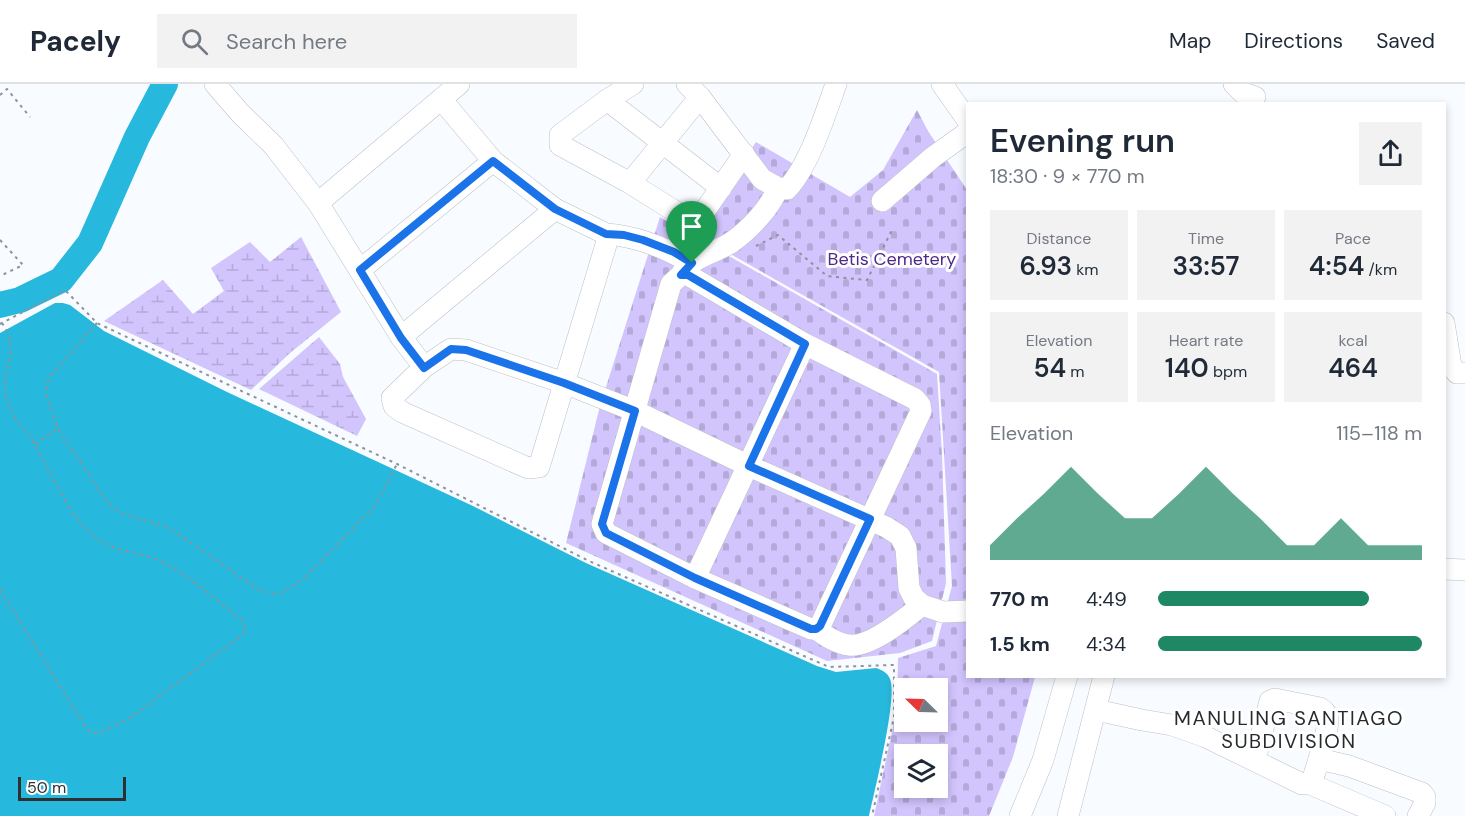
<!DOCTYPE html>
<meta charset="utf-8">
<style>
:root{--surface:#fff;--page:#f2f2f3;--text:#1f2937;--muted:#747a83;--line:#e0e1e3;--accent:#1e8764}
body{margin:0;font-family:"DM Sans",sans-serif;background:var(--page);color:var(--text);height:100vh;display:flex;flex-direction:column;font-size:22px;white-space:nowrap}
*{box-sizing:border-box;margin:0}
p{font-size:20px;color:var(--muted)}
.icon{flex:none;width:33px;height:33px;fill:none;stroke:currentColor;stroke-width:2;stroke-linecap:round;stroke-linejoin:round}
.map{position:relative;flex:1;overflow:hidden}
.sheet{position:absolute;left:966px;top:18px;width:480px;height:576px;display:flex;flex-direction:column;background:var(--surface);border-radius:0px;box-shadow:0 3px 9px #0003}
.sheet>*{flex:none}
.needle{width:39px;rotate:293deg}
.tools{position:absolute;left:894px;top:594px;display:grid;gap:12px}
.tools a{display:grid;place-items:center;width:54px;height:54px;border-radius:0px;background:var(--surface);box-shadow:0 3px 9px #0003;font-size:30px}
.scale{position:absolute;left:18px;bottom:15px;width:108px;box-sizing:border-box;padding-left:6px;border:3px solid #2f3032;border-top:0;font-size:16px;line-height:21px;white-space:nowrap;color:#2f3032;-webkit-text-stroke:4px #fff;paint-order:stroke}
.pin{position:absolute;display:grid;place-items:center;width:51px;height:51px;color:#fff;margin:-62px -26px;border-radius:50% 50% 50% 0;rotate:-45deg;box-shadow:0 0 6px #0007}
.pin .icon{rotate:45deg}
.round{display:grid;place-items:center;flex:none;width:63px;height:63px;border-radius:0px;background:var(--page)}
.headline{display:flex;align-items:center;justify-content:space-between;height:102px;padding:0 24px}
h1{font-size:33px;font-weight:600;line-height:45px}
.metrics{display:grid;grid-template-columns:repeat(3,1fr);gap:9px;height:102px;padding:6px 24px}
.metrics div{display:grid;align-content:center;border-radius:0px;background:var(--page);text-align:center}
.metrics b{font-size:26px;font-weight:600}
.metrics small{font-size:16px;font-weight:400}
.metrics p{font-size:16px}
.chart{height:168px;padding:12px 24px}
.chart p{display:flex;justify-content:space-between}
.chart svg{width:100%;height:108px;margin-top:6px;fill:var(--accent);opacity:.7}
ul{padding:0 24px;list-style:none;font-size:20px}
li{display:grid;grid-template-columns:96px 72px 1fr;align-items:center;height:45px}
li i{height:15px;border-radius:8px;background:var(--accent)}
header{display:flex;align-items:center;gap:36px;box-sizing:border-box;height:84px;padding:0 30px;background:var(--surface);border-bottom:2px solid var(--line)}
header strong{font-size:28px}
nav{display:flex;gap:33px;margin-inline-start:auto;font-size:21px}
.search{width:420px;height:54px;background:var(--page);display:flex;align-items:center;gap:15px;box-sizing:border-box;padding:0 21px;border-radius:0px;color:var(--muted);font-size:22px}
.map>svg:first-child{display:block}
.wetland{fill:url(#wetland-marsh)}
.cemetery{fill:url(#cemetery-stones);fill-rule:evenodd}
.water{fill:#27b8de}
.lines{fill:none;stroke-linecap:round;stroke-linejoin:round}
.river{stroke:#27b8de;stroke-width:26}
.minor-casing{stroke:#bdc0c5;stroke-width:22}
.path{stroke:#909295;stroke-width:2;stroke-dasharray:3 4.5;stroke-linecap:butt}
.minor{stroke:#fff;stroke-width:21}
.route-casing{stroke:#fff;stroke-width:12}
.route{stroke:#1a73e8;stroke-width:8}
.labels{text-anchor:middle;stroke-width:6;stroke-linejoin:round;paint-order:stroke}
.park-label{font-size:18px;fill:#4e288b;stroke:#fff}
.neighbourhood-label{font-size:20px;letter-spacing:1.5px;fill:#272a2d;stroke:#fff}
</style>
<header>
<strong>Pacely</strong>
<div class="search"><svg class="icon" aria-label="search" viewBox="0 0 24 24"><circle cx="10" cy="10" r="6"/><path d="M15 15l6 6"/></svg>Search here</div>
<nav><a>Map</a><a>Directions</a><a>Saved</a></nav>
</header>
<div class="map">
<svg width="1465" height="732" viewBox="0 0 1465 732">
<defs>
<pattern id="wetland-marsh" width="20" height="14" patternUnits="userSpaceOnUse" patternTransform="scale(1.5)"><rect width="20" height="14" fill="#d2c4fd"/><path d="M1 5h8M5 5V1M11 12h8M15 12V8" fill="none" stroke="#b5a9d9"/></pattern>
<pattern id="cemetery-stones" width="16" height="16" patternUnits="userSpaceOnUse" patternTransform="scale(1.5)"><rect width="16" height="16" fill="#d2c4fd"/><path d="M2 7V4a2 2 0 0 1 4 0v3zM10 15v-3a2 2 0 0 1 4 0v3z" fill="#b5a9d9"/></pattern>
</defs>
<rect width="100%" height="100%" fill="#f8fbff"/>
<g class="wetland">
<path d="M301 153 341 228 290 269 251 306 104 237 163 196 193 230 224 207 211 184 250 158 270 178Z"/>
<path d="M319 253 340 280 343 293 366 335 357 352 259 305Z"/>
</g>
<g class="cemetery">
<path d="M917 26 928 47 967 106 968 592 1035 593 1013 673 989 732H874L897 624 898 574 936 562 952 502 939 288 695 150 756 58 850 113 883 86ZM904 604H938V638H904ZM904 670H938V704H904Z"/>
<path d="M660 133 937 290 942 371 946 499 932 557 900 569 827 577 566 459 600 322Z"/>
</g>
<path class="water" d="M55 219H63L70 221 104 247 227 308 473 422 586 479 817 582 836 588 876 584C882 586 888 589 890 595 898 613 874 709 869 732H0V249Z"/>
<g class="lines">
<path class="river" d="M0 221 20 216 61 196 90 159 137 53 165 0"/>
<g class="minor-casing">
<g id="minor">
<path d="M215 0 240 29 273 61 318 119 401 253 424 283"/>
<path d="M633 0 607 16 560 51V61L630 99 692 138H697L744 70"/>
<path d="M687 0 700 13 762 95 778 104 787 105C809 82 825 31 836 0"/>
<path d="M942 0 968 37"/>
<path d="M1234 0 1243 9 1255 13"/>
<path d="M441 15 493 77 555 125 602 148 608 154 539 383 528 384 402 328 394 322 392 314 424 283 451 265 466 266 564 299 635 327 749 382 886 443 900 452 906 464 909 504 914 514 922 521 943 528 968 527"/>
<path d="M607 16 721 104"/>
<path d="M630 99 700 13"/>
<path d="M882 117 933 73 968 48"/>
<path d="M318 119 459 0"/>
<path d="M606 150C637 152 664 163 691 179"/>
<path d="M360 186 493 77"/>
<path d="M681 191H688L805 260 915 315 920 321 921 327 820 542 816 545H811L695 494 606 449 602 440 671 200Z"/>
<path d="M681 191C690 173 716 169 732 158 750 145 770 124 778 104"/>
<path d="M1444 239 1451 282 1457 289H1465"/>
<path d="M401 253 555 125"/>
<path d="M1444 485 1465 486"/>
<path d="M695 494 805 260"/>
<path d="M816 545C826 552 837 560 849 561 870 564 906 534 922 521"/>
<path d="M1096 626 1142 636 1172 641 1206 653 1302 700 1308 699 1385 732"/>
<path d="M1319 675 1349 682 1422 709 1425 713V719L1418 732"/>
<path d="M1255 676 1270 617 1275 615 1320 624C1324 627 1328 630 1328 635 1328 649 1317 682 1312 697L1308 699"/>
<path d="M1020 732 1043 676 1067 592"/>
<path d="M1068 732 1104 592"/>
</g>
</g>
<g class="path">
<path d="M0 11 7 5 30 33"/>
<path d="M0 156 23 181 0 192"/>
<path d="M756 162 778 151 827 192 867 196 893 144"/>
<path d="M97 239 51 291 47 300 46 310 58 345 107 418 118 427 129 432 162 441 178 450 256 504 271 510 283 508 303 495 374 423 397 380"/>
<path d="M0 240 65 206 97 239 397 380 589 477 829 583 894 581V633L872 732"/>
<path d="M35 360 57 345"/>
<path d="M0 506 86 644 92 649H99L131 633 241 552 246 545 243 537C218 518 190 492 162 478 140 467 114 469 94 452 66 429 54 392 35 361 29 350 20 342 14 331 9 324 5 314 5 306 4 280 20 266 2 239"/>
</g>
<use href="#minor" class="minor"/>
</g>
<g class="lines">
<g class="route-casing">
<path id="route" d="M493 77 555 125 606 150 624 151 643 156 674 168 692 179 681 191H688L805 260 749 382 870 435 820 542 816 545H811L695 494 606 449 602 440 635 327 564 299 466 266 451 265 424 284 401 254 360 186Z"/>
</g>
<use href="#route" class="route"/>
</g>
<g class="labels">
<g class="park-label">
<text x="892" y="181">Betis Cemetery</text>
</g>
<g class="neighbourhood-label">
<text x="1289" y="641">MANULING SANTIAGO<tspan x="1289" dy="23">SUBDIVISION</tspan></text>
</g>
</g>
</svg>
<div class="tools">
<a><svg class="needle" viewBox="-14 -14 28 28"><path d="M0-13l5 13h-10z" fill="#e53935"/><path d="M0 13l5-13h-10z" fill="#747a83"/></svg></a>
<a><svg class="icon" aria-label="layers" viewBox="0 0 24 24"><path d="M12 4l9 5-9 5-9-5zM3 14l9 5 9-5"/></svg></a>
</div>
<div class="scale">50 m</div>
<div class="pin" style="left:692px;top:179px;background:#1e9e55"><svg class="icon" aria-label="arrive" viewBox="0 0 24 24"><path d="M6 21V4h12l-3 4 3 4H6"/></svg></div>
<section class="sheet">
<div class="headline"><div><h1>Evening run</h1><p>18:30 · 9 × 770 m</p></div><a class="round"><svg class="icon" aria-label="share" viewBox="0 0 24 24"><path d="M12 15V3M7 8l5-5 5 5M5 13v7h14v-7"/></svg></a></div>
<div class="metrics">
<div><p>Distance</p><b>6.93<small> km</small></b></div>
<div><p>Time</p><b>33:57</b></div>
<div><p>Pace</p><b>4:54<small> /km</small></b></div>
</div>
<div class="metrics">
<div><p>Elevation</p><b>54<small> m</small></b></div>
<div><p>Heart rate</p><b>140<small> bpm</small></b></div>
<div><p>kcal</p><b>464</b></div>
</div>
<div class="chart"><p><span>Elevation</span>115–118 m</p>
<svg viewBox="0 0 160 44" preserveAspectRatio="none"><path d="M0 44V38L10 27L20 17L30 6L40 17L50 27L60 27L70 17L80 6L90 17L100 27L110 38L120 38L130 27L140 38L150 38L160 38V44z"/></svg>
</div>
<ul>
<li><b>770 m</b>4:49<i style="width:80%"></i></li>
<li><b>1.5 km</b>4:34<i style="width:100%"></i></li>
</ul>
</section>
</div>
